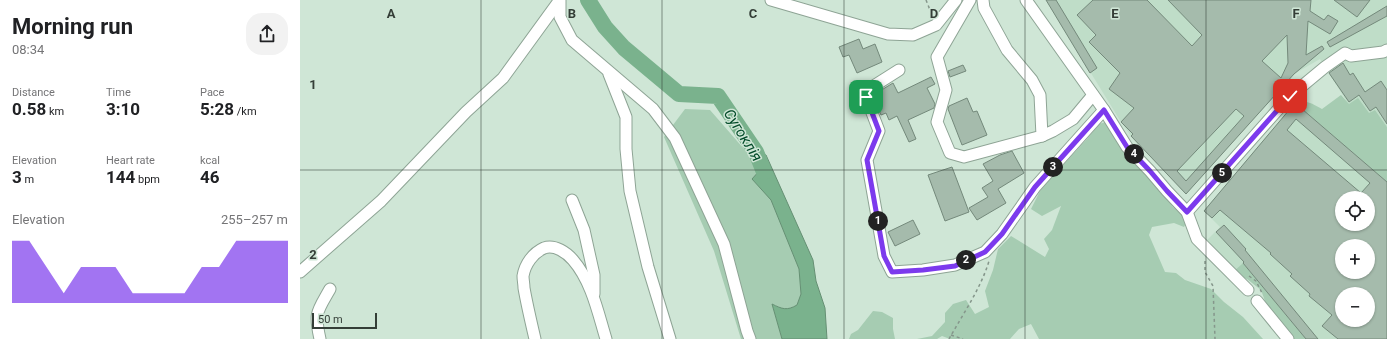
<!DOCTYPE html>
<meta charset="utf-8">
<style>
:root{--surface:#fff;--page:#f2f2f2;--text:#202124;--muted:#757577;--accent:#7c3aed}
body{margin:0;font-family:Roboto,sans-serif;background:var(--page);color:var(--text);height:100vh;display:flex;flex-direction:column;font-size:15px;white-space:nowrap}
*{box-sizing:border-box;margin:0}
p{font-size:13px;color:var(--muted)}
.icon{flex:none;width:22px;height:22px;fill:none;stroke:currentColor;stroke-width:2;stroke-linecap:round;stroke-linejoin:round}
.map{position:relative;flex:1;overflow:hidden}
.panel{display:flex;flex-direction:column;background:var(--surface);width:300px}
.panel>*{flex:none}
.buttons{position:absolute;left:1035px;top:191px;display:grid;gap:8px}
.buttons a{display:grid;place-items:center;width:40px;height:40px;border-radius:50%;background:var(--surface);box-shadow:0 1px 3px #0004;font-size:20px}
.scale{position:absolute;left:12px;bottom:10px;width:65px;box-sizing:border-box;padding-left:4px;border:2px solid #343e37;border-top:0;font-size:11px;line-height:14px;white-space:nowrap;color:#343e37;-webkit-text-stroke:3px #cfe6d6;paint-order:stroke}
.pin{position:absolute;display:grid;place-items:center;width:34px;height:34px;color:#fff;margin:-17px;border-radius:8px;box-shadow:0 2px 6px #0006}
.km{position:absolute;width:20px;height:20px;margin:-10px;border-radius:50%;background:#222;color:#fff;font-size:11px;line-height:20px;text-align:center}
.round{display:grid;place-items:center;flex:none;width:42px;height:42px;border-radius:16px;background:var(--page)}
.head{display:flex;align-items:center;justify-content:space-between;height:68px;padding:0 12px}
h1{font-size:22px;font-weight:700;line-height:30px}
.metrics{display:grid;grid-template-columns:repeat(3,1fr);gap:6px;height:68px;padding:4px 12px}
.metrics div{display:grid;align-content:center}
.metrics b{font-size:17px;font-weight:700}
.metrics small{font-size:11px;font-weight:400}
.metrics p{font-size:11px}
.chart{height:112px;padding:8px 12px}
.chart p{display:flex;justify-content:space-between}
.chart svg{width:100%;height:72px;margin-top:4px;fill:var(--accent);opacity:.7}
main{display:flex;flex:1;min-height:0}
.map>svg:first-child{display:block}
.built{fill:#bfddc8;fill-rule:evenodd}
.green{fill:#a6ccb2}
.water{fill:#7ab28d;stroke:#658f73}
.lines{fill:none;stroke-linecap:round;stroke-linejoin:round}
.river{stroke:#7ab28d;stroke-width:16}
.building{fill:#a5bbac;stroke:#74897b;fill-rule:evenodd}
.minor-casing{stroke:#8ea495;stroke-width:13}
.path{stroke:#85968b;stroke-width:1.5;stroke-dasharray:3 3;stroke-linecap:butt}
.minor{stroke:#fff;stroke-width:11}
.route-casing{stroke:#fff;stroke-width:8}
.route{stroke:#7c3aed;stroke-width:5}
.grid{fill:none;stroke:#343e37;stroke-width:1;stroke-opacity:0.55}
.labels{text-anchor:middle;stroke-width:3;stroke-linejoin:round;paint-order:stroke}
.water-label{font-size:15px;font-style:italic;fill:#034b29;stroke:#cfe6d6}
.grid-label{font-size:13px;text-anchor:middle;font-weight:bold;fill:#343e37;stroke:#cfe6d6;stroke-width:3;stroke-linejoin:round;paint-order:stroke}
</style>
<main>
<section class="panel">
<div class="head"><div><h1>Morning run</h1><p>08:34</p></div><a class="round"><svg class="icon" aria-label="share" viewBox="0 0 24 24"><path d="M12 15V3M7 8l5-5 5 5M5 13v7h14v-7"/></svg></a></div>
<div class="metrics">
<div><p>Distance</p><b>0.58<small> km</small></b></div>
<div><p>Time</p><b>3:10</b></div>
<div><p>Pace</p><b>5:28<small> /km</small></b></div>
</div>
<div class="metrics">
<div><p>Elevation</p><b>3<small> m</small></b></div>
<div><p>Heart rate</p><b>144<small> bpm</small></b></div>
<div><p>kcal</p><b>46</b></div>
</div>
<div class="chart"><p><span>Elevation</span>255–257 m</p>
<svg viewBox="0 0 160 44" preserveAspectRatio="none"><path d="M0 44V6L10 6L20 22L30 38L40 22L50 22L60 22L70 38L80 38L90 38L100 38L110 22L120 22L130 6L140 6L150 6L160 6V44z"/></svg>
</div>
</section>
<div class="map">
<svg width="1087" height="339" viewBox="0 0 1087 339">
<rect width="100%" height="100%" fill="#cfe6d6"/>
<g class="built">
<path d="M746 0H1087V127L1075 110 1069 114 1049 105 1020 59 994 74 886 194 831 136 821 122Z"/>
<path d="M995 103 1087 182V339H1006L943 263 934 271 907 240 920 227 904 211ZM1042 198H1068V224H1042ZM1042 246H1068V272H1042ZM1042 294H1068V320H1042Z"/>
</g>
<g class="green">
<path d="M1041 95 1049 104 1058 98 1069 113 1075 110 1087 127V182L995 103C1007 99 1012 104 1022 109Z"/>
<path d="M385 109 410 110 451 157 460 170 452 179 471 199 499 269 501 294 497 305C486 312 483 309 472 304L482 339H441L414 251 364 137Z"/>
<path d="M806 122 873 207 883 215 886 223 884 227 874 223 852 227 849 235 865 272 876 273 885 280 911 289 924 302 943 317 963 339H739L731 324 719 329 710 339H650L642 336 637 339H617L632 336 645 322V313L653 304 666 300 675 314 689 307 685 291 693 270 698 249 711 236 745 257 749 249 744 239 752 230 761 206 742 216 731 209 741 189 787 139 799 124Z"/>
<path d="M943 263 1006 339H993L965 301 961 290 947 279 941 277 934 271Z"/>
<path d="M573 311 582 312 593 318V329L595 339H549L551 334 558 330Z"/>
</g>
<path class="water" d="M456 152 466 155 513 260 516 281 525 308 527 339H482L472 304C482 309 487 311 497 305L501 294 499 269 471 200 452 179 460 170 451 157Z"/>
<g class="lines">
<path class="river" d="M288 0 305 27 324 48 379 94 418 96 456 152 464 172"/>
</g>
<g class="building">
<path d="M746 0H756L797 68 790 73Z"/>
<path d="M793 0H847L892 46 902 35 868 0H1011L1010 11 1024 20 1028 15 1038 21 1030 34 1008 21 1006 55 1022 46 1024 49 994 74 886 194 831 136 833 134 821 122 834 108 809 89 820 73 789 42 796 35 777 15ZM987 35 988 63 981 78 962 61ZM936 109 944 116 886 181 877 171Z"/>
<path d="M1034 0H1070L1057 17Z"/>
<path d="M1087 6V16L1030 47 1027 42Z"/>
<path d="M559 39 563 49 575 44 582 62 557 73 549 55 543 57 539 47Z"/>
<path d="M1043 63 1050 75 1053 73 1065 92 1081 81 1087 90V124L1076 107 1070 111 1059 95 1049 102 1029 73Z"/>
<path d="M663 65 666 71 650 77 648 71Z"/>
<path d="M631 77 635 84 627 88 635 104 634 108 608 120 616 139 609 142 597 116 589 120 586 113 581 115 573 97 575 94 593 83 598 93Z"/>
<path d="M667 98 673 112 677 111 687 135 662 145 648 109 649 106Z"/>
<path d="M995 103 1087 182V339H1038L1022 326 1032 315 1009 296 1010 294 990 276 992 274 970 254 971 253 920 210 912 218 904 211ZM996 119 1070 183 1061 193 987 130ZM1042 198H1068V224H1042ZM1042 246H1068V272H1042ZM1042 294H1068V320H1042Z"/>
<path d="M712 151 724 173 698 189 706 203 677 220 669 208 688 197 682 188 693 181 683 164 700 155Z"/>
<path d="M652 167 669 212 645 221 628 175Z"/>
<path d="M613 220 620 234 595 246 588 232Z"/>
<path d="M924 225 946 249 945 250 1018 339H1006L943 263 944 262 916 232Z"/>
</g>
<g class="lines">
<g class="minor-casing">
<g id="minor">
<path d="M260 0V17L272 40 353 109 375 138 424 244 447 331 450 339"/>
<path d="M471 0 588 34 613 35 636 25 656 0"/>
<path d="M670 0 637 57 646 90 637 122 650 153 664 157 742 136 740 95 732 80 707 50 684 8 683 0"/>
<path d="M726 0 804 110 827 147 850 171 867 191 887 212 897 239 948 290"/>
<path d="M599 70 569 89 566 97 579 131 567 160 584 256 592 272 623 270 655 265 685 252 702 234 735 187 804 110"/>
<path d="M309 74 326 117V149L330 191 348 267 370 339"/>
<path d="M742 136 753 131 773 119 793 95"/>
<path d="M272 200 284 230 294 275V294"/>
<path d="M887 212 990 96 1025 67 1045 53 1051 56 1083 52 1087 50"/>
<path d="M0 272 81 201 166 112 203 78 259 1"/>
<path d="M957 301 988 339"/>
<path d="M20 339C14 312 17 312 30 289"/>
<path d="M235 339C231 322 227 305 224 288 224 284 223 280 223 276 225 264 233 253 244 248 255 244 267 253 273 260 292 282 298 313 306 339"/>
</g>
</g>
<g class="path">
<path d="M626 0 632 15"/>
<path d="M905 261V272L913 286 915 339"/>
<path d="M949 276 956 281 962 293"/>
<path d="M651 335 663 339"/>
<path d="M649 339C663 314 681 288 689 261"/>
</g>
<use href="#minor" class="minor"/>
</g>
<g class="lines">
<g class="route-casing">
<path id="route" d="M566 97 579 131 567 160 584 256 592 272 623 270 655 266 685 252 702 234 735 187 804 110 827 147 850 171 867 191 887 212 990 96"/>
</g>
<use href="#route" class="route"/>
</g>
<path class="grid" d="M181 0V339M362 0V339M544 0V339M725 0V339M906 0V339M0 170H1087"/>
<g class="labels">
<g class="water-label">
<text transform="translate(443 135) rotate(58)" y="5">Сугоклія</text>
</g>
</g>
<g class="grid-label">
<text x="91" y="18">A</text>
<text x="272" y="18">B</text>
<text x="453" y="18">C</text>
<text x="634" y="18">D</text>
<text x="815" y="18">E</text>
<text x="996" y="18">F</text>
<text x="13" y="89">1</text>
<text x="13" y="259">2</text>
</g>
</svg>
<div class="buttons">
<a><svg class="icon" aria-label="locate" viewBox="0 0 24 24"><circle cx="12" cy="12" r="6"/><path d="M12 2v4M12 18v4M2 12h4M18 12h4"/></svg></a>
<a>+</a>
<a>−</a>
</div>
<div class="scale">50 m</div>
<div class="pin" style="left:566px;top:97px;background:#1e9e55"><svg class="icon" aria-label="arrive" viewBox="0 0 24 24"><path d="M6 21V4h12l-3 4 3 4H6"/></svg></div>
<div class="pin" style="left:990px;top:96px;background:#d93025"><svg class="icon" aria-label="check" viewBox="0 0 24 24"><path d="M5 12l5 5 9-10"/></svg></div>
<b class="km" style="left:578px;top:221px">1</b>
<b class="km" style="left:666px;top:260px">2</b>
<b class="km" style="left:753px;top:167px">3</b>
<b class="km" style="left:834px;top:154px">4</b>
<b class="km" style="left:922px;top:173px">5</b>
</div>
</main>
